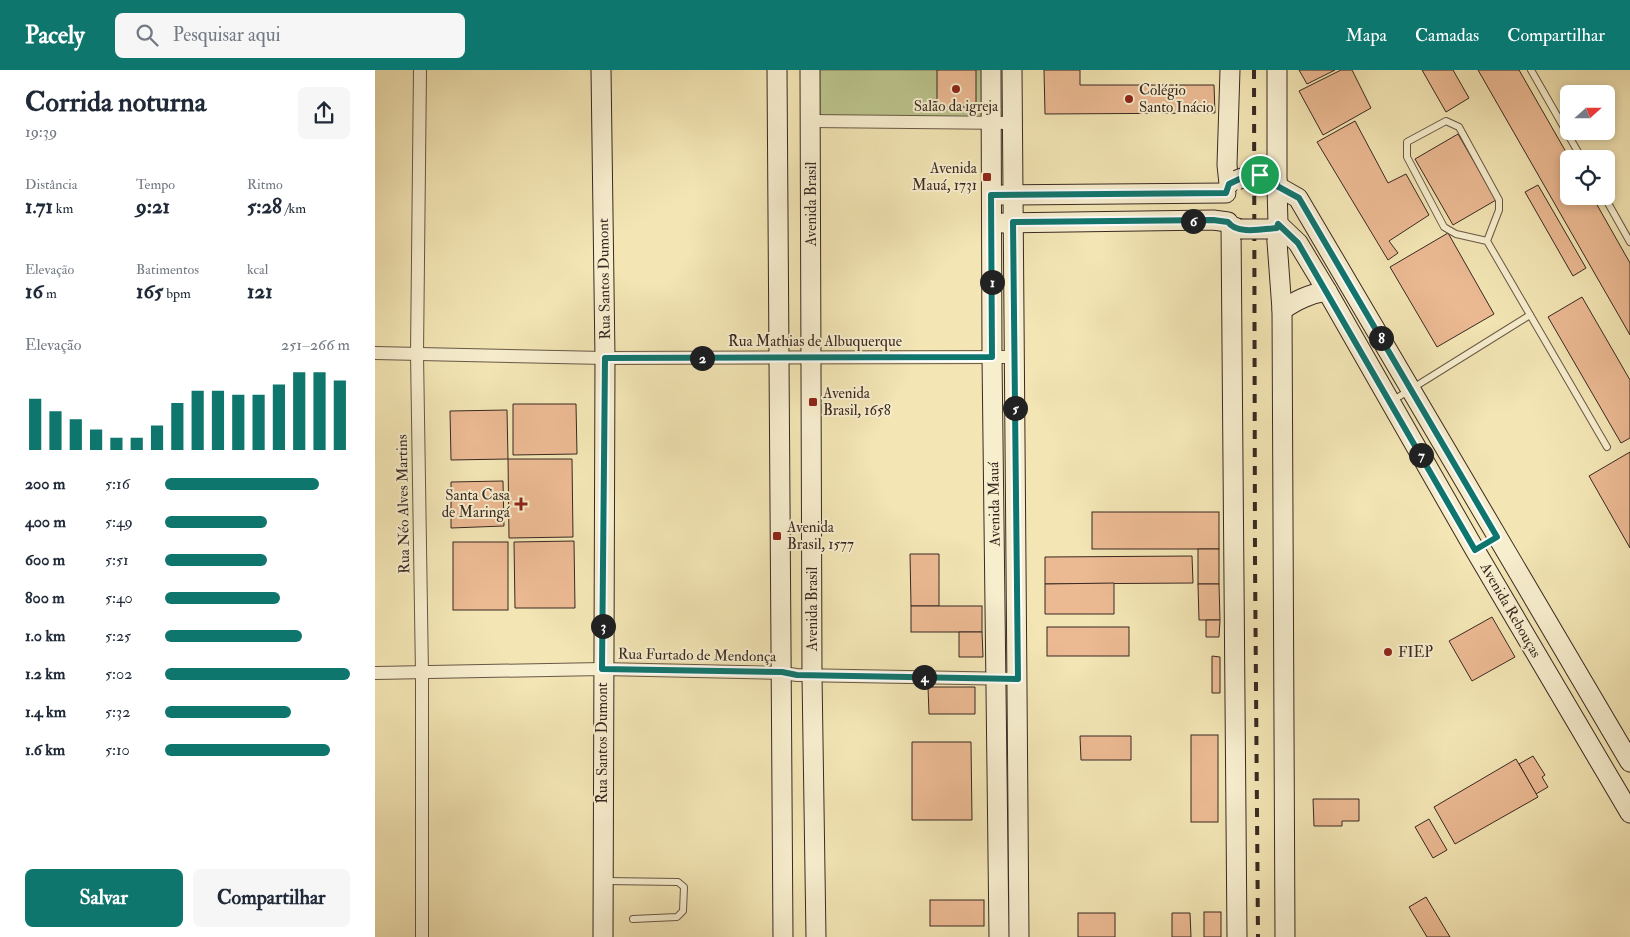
<!DOCTYPE html>
<html lang="pt">
<meta charset="utf-8">
<style>
:root{--surface:#fff;--page:#f6f6f7;--text:#1f2937;--muted:#747a83;--accent:#0f766e}
body{margin:0;font-family:"IM FELL Double Pica",serif;background:var(--page);color:var(--text);height:100vh;display:flex;flex-direction:column;font-size:19px;white-space:nowrap}
*{box-sizing:border-box;margin:0}
p{font-size:16px;color:var(--muted)}
.icon{flex:none;width:28px;height:28px;fill:none;stroke:currentColor;stroke-width:2;stroke-linecap:round;stroke-linejoin:round}
.map{position:relative;flex:1;overflow:hidden}
.sheet{display:flex;flex-direction:column;background:var(--surface);width:375px}
.sheet>*{flex:none}
.needle{width:32px;rotate:69deg}
.controls{position:absolute;left:1185px;top:15px;display:grid;gap:10px}
.controls a{display:grid;place-items:center;width:55px;height:55px;border-radius:8px;background:var(--surface);box-shadow:0 2px 8px #0003;font-size:25px}
.pin{position:absolute;display:grid;place-items:center;width:42px;height:42px;color:#fff;margin:-21px;border:2px solid #fff;border-radius:50%;box-shadow:0 1px 5px #0007}
.km{position:absolute;width:25px;height:25px;margin:-12px;border-radius:50%;background:#222;color:#fff;font-size:14px;line-height:25px;text-align:center}
.round{display:grid;place-items:center;flex:none;width:52px;height:52px;border-radius:8px;background:var(--page)}
.overview{display:flex;align-items:center;justify-content:space-between;height:85px;padding:0 25px}
h1{font-size:28px;font-weight:700;line-height:38px}
.figures{display:grid;grid-template-columns:repeat(3,1fr);gap:8px;height:85px;padding:5px 25px}
.figures div{display:grid;align-content:center}
.figures b{font-size:21px;font-weight:700}
.figures small{font-size:14px;font-weight:400}
.figures p{font-size:14px}
.chart{height:140px;padding:10px 25px}
.chart p{display:flex;justify-content:space-between}
.chart svg{width:100%;height:90px;margin-top:5px;stroke:var(--accent);stroke-width:6}
.action{display:flex;gap:10px;margin-top:auto;padding:10px 25px}
.action a{flex:1;height:58px;border-radius:8px;background:var(--accent);color:#fff;font-size:20px;font-weight:700;line-height:58px;text-align:center}
.action a+a{background:var(--page);color:var(--text)}
ul{padding:0 25px;list-style:none;font-size:16px}
li{display:grid;grid-template-columns:80px 60px 1fr;align-items:center;height:38px}
li i{height:12px;border-radius:6px;background:var(--accent)}
header{display:flex;align-items:center;gap:30px;box-sizing:border-box;height:70px;padding:0 25px;background:var(--accent);color:#fff}
header strong{font-size:24px}
nav{display:flex;gap:28px;margin-inline-start:auto;font-size:18px}
.search{width:350px;height:45px;background:var(--page);display:flex;align-items:center;gap:12px;box-sizing:border-box;padding:0 18px;border-radius:8px;color:var(--muted);font-size:19px}
main{display:flex;flex:1;min-height:0}
.map>svg:first-child{display:block}
.green{fill:#bbc48c;stroke:#7a7657}
.building{fill:#ebb992;stroke:#392922}
.lines{fill:none;stroke-linecap:round;stroke-linejoin:round}
.lane-casing{stroke:#685846;stroke-width:8}
.street-casing{stroke:#685846;stroke-width:14}
.secondary-casing{stroke:#392922;stroke-width:21}
.lane{stroke:#f7eece;stroke-width:6}
.street{stroke:#f7eece;stroke-width:12}
.secondary{stroke:#f7eece;stroke-width:19}
.rail{stroke:#392922;stroke-width:4;stroke-dasharray:9 9;stroke-linecap:butt}
.secondary-bridge-casing{stroke:#392922;stroke-width:21;stroke-linecap:butt}
.secondary-bridge{stroke:#f7eece;stroke-width:19}
.route-casing{stroke:#fff;stroke-width:10}
.route{stroke:#0f766e;stroke-width:6}
.poi-dot{fill:#8f2418;stroke:#f7eece;stroke-width:2}
.labels{text-anchor:middle;stroke-width:4;stroke-linejoin:round;paint-order:stroke}
.poi-label{font-size:15px;fill:#392922;stroke:#f7eece;text-anchor:start}
.street-label{font-size:15px;fill:#392922;stroke:#f7eece}
</style>
<header>
<strong>Pacely</strong>
<div class="search"><svg class="icon" aria-label="search" viewBox="0 0 24 24"><circle cx="10" cy="10" r="6"/><path d="M15 15l6 6"/></svg>Pesquisar aqui</div>
<nav><a>Mapa</a><a>Camadas</a><a>Compartilhar</a></nav>
</header>
<main>
<section class="sheet">
<div class="overview"><div><h1>Corrida noturna</h1><p>19:39</p></div><a class="round"><svg class="icon" aria-label="share" viewBox="0 0 24 24"><path d="M12 15V3M7 8l5-5 5 5M5 13v7h14v-7"/></svg></a></div>
<div class="figures">
<div><p>Distância</p><b>1.71<small> km</small></b></div>
<div><p>Tempo</p><b>9:21</b></div>
<div><p>Ritmo</p><b>5:28<small> /km</small></b></div>
</div>
<div class="figures">
<div><p>Elevação</p><b>16<small> m</small></b></div>
<div><p>Batimentos</p><b>165<small> bpm</small></b></div>
<div><p>kcal</p><b>121</b></div>
</div>
<div class="chart"><p><span>Elevação</span>251–266 m</p>
<svg viewBox="0 0 160 44" preserveAspectRatio="none"><path d="M5 44V19M15 44V25M25 44V29M35 44V34M45 44V38M55 44V38M65 44V32M75 44V21M85 44V15M95 44V15M105 44V17M115 44V17M125 44V12M135 44V6M145 44V6M155 44V10"/></svg>
</div>
<ul>
<li><b>200 m</b>5:16<i style="width:83%"></i></li>
<li><b>400 m</b>5:49<i style="width:55%"></i></li>
<li><b>600 m</b>5:51<i style="width:55%"></i></li>
<li><b>800 m</b>5:40<i style="width:62%"></i></li>
<li><b>1.0 km</b>5:25<i style="width:74%"></i></li>
<li><b>1.2 km</b>5:02<i style="width:100%"></i></li>
<li><b>1.4 km</b>5:32<i style="width:68%"></i></li>
<li><b>1.6 km</b>5:10<i style="width:89%"></i></li>
</ul>
<div class="action"><a>Salvar</a><a>Compartilhar</a></div>
</section>
<div class="map">
<svg width="1255" height="867" viewBox="0 0 1255 867">
<rect width="100%" height="100%" fill="#f3e5b4"/>
<filter id="stains"><feTurbulence type="fractalNoise" baseFrequency=".004" numOctaves="4"/><feColorMatrix values="0 0 0 0 .2 0 0 0 0 .09 0 0 0 0 .02 0 0 0 .5 -.17"/></filter>
<radialGradient id="worn" r=".72"><stop offset=".6" stop-color="#630" stop-opacity="0"/><stop offset="1" stop-color="#630" stop-opacity=".3"/></radialGradient>
<path class="green" d="M435 0H616V53L435 51Z"/>
<g class="building">
<rect x="562" y="0" width="39" height="37"/>
<path d="M669 0H705V15H839L840 43 670 44Z"/>
<path d="M924 0H960L932 14Z"/>
<path d="M966 0H977L996 38 948 65 924 21Z"/>
<path d="M1047 0H1078L1094 28 1071 42Z"/>
<path d="M1103 0H1144L1195 89 1194 126H1217L1255 193V265Z"/>
<path d="M980 51 1013 113 1031 104 1054 145 1014 171 1023 183 1013 190 942 72Z"/>
<path d="M1083 64 1121 130 1078 155 1040 89Z"/>
<path d="M1163 115 1211 198 1198 206 1150 122Z"/>
<path d="M1073 163 1119 244 1062 277 1015 197Z"/>
<path d="M1207 227 1255 310V368L1246 373 1173 247Z"/>
<path d="M138 334H201L202 384 138 385Z"/>
<path d="M132 340 133 389 76 390 75 341Z"/>
<path d="M1255 382V478L1214 406Z"/>
<path d="M133 389H197L198 467 134 468Z"/>
<path d="M128 411 129 456 76 458V412Z"/>
<rect x="717" y="442" width="127" height="37"/>
<path d="M199 471 200 538H140L139 472Z"/>
<rect x="78" y="472" width="55" height="68"/>
<rect x="823" y="479" width="21" height="35"/>
<path d="M535 484H564V536H536Z"/>
<path d="M817 486 818 513 670 514V487Z"/>
<path d="M739 513V544H670V514Z"/>
<path d="M823 514H844L845 550H824Z"/>
<rect x="536" y="536" width="71" height="26"/>
<path d="M1117 547 1140 587 1097 611 1074 571Z"/>
<path d="M831 550H845L844 567H831Z"/>
<rect x="672" y="557" width="82" height="29"/>
<path d="M584 562H607L608 587H584Z"/>
<path d="M837 586 845 587V623H837Z"/>
<path d="M553 617H600V644H554Z"/>
<rect x="816" y="665" width="27" height="87"/>
<path d="M705 666H756V690H706Z"/>
<path d="M537 672H596L597 750H537Z"/>
<path d="M1158 686 1170 705 1167 707 1173 717 1161 724 1144 694Z"/>
<path d="M1141 689 1163 727 1080 774 1059 737Z"/>
<path d="M938 729H984V751H967V756H939Z"/>
<path d="M1054 749 1072 780 1058 788 1040 757Z"/>
<path d="M1051 827 1075 867H1052L1034 837Z"/>
<rect x="555" y="830" width="54" height="26"/>
<rect x="829" y="842" width="17" height="25"/>
<rect x="703" y="843" width="37" height="24"/>
<path d="M797 843H815L816 867H797Z"/>
</g>
<g class="lines">
<g class="lane-casing">
<g id="lane">
<path d="M1156 0 1207 89"/>
<path d="M1229 126 1255 172"/>
<path d="M1112 171 1081 164 1069 157 1032 87V72L1071 51 1084 57 1124 130V140L1112 171 1232 377"/>
<path d="M1017 331 1155 245"/>
<path d="M231 811 303 812 309 817 308 841 302 847 258 849"/>
</g>
</g>
<g class="street-casing">
<g id="street">
<path d="M45 0 42 284 47 604V867"/>
<path d="M435 51 638 53"/>
<path d="M0 283 230 288 639 287"/>
<path d="M0 603 227 599 407 603 422 605 643 609"/>
</g>
</g>
<g class="secondary-casing">
<g id="secondary">
<path d="M226 0 230 288 228 867"/>
<path d="M402 0 408 867"/>
<path d="M435 0 437 605 441 867"/>
<path d="M616 0 617 287 624 867"/>
<path d="M637 0 644 867"/>
<path d="M894 107 902 111V116L923 128 1255 692"/>
<path d="M902 111V0"/>
<path d="M854 114 852 95 855 0"/>
<path d="M902 116 903 154"/>
<path d="M627 125 851 123"/>
<path d="M628 153 838 150 853 152 856 156 865 159"/>
<path d="M903 154 923 173 952 221 1100 480 1255 743"/>
<path d="M856 156 862 867"/>
<path d="M901 158 907 240 910 867"/>
<path d="M907 240C922 230 934 224 952 221"/>
</g>
</g>
<use href="#lane" class="lane"/>
<use href="#street" class="street"/>
<use href="#secondary" class="secondary"/>
<path class="rail" d="M879 0 880 492 883 867"/>
<g class="secondary-bridge-casing">
<g id="secondary-bridge">
<path d="M862 110C874 105 882 104 894 107"/>
<path d="M865 159H893"/>
</g>
</g>
<use href="#secondary-bridge" class="secondary-bridge"/>
</g>
<g class="lines">
<g class="route-casing">
<path id="route" d="M873 105C884 105 892 106 902 111V116L924 128 1122 467 1100 480 923 173 903 154 902 158C888 159 862 165 853 152L838 150 638 152 643 609 422 605 407 602 227 599 230 288 617 287 616 125 851 123 854 114Z"/>
</g>
<use href="#route" class="route"/>
</g>
<g class="poi-dot">
<circle cx="581" cy="19" r="5"/>
<circle cx="754" cy="29" r="5"/>
<rect x="607" y="102" width="10" height="10" rx="2.5"/>
<rect x="433" y="327" width="10" height="10" rx="2.5"/>
<path d="M143.5 426.5h5v5h5v5h-5v5h-5v-5h-5v-5h5z"/>
<rect x="397" y="461" width="10" height="10" rx="2.5"/>
<circle cx="1013" cy="582" r="5"/>
</g>
<g class="labels">
<g class="poi-label">
<text x="764" y="25">Colégio<tspan x="764" dy="17">Santo Inácio</tspan></text>
<text x="581" y="41" text-anchor="middle">Salão da igreja</text>
<text x="602" y="103" text-anchor="end">Avenida<tspan x="602" dy="17">Mauá, 1731</tspan></text>
<text x="448" y="328">Avenida<tspan x="448" dy="17">Brasil, 1658</tspan></text>
<text x="135" y="430" text-anchor="end">Santa Casa<tspan x="135" dy="17">de Maringá</tspan></text>
<text x="412" y="462">Avenida<tspan x="412" dy="17">Brasil, 1577</tspan></text>
<text x="1023" y="587">FIEP</text>
</g>
<g class="street-label">
<text transform="translate(436 134) rotate(-90)" y="5">Avenida Brasil</text>
<text transform="translate(229 209) rotate(-91)" y="5">Rua Santos Dumont</text>
<text x="440" y="276">Rua Mathias de Albuquerque</text>
<text transform="translate(28 434) rotate(-91)" y="5">Rua Néo Alves Martins</text>
<text transform="translate(619 434) rotate(-91)" y="5">Avenida Mauá</text>
<text transform="translate(437 539) rotate(-90)" y="5">Avenida Brasil</text>
<text transform="translate(1136 540) rotate(60)" y="5">Avenida Rebouças</text>
<text transform="translate(322 585) rotate(1)" y="5">Rua Furtado de Mendonça</text>
<text transform="translate(227 673) rotate(-90)" y="5">Rua Santos Dumont</text>
</g>
</g>
<rect width="100%" height="100%" filter="url(#stains)"/>
<rect width="100%" height="100%" fill="url(#worn)"/>
</svg>
<div class="controls">
<a><svg class="needle" viewBox="-14 -14 28 28"><path d="M0-13l5 13h-10z" fill="#e53935"/><path d="M0 13l5-13h-10z" fill="#747a83"/></svg></a>
<a><svg class="icon" aria-label="locate" viewBox="0 0 24 24"><circle cx="12" cy="12" r="6"/><path d="M12 2v4M12 18v4M2 12h4M18 12h4"/></svg></a>
</div>
<div class="pin" style="left:885px;top:105px;background:#1e9e55"><svg class="icon" aria-label="arrive" viewBox="0 0 24 24"><path d="M6 21V4h12l-3 4 3 4H6"/></svg></div>
<b class="km" style="left:617px;top:212px">1</b>
<b class="km" style="left:327px;top:288px">2</b>
<b class="km" style="left:228px;top:556px">3</b>
<b class="km" style="left:549px;top:607px">4</b>
<b class="km" style="left:640px;top:338px">5</b>
<b class="km" style="left:818px;top:151px">6</b>
<b class="km" style="left:1046px;top:385px">7</b>
<b class="km" style="left:1006px;top:268px">8</b>
</div>
</main>
